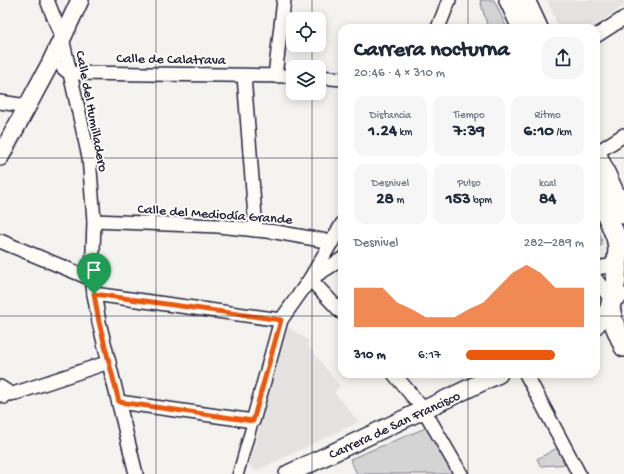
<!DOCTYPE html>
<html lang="es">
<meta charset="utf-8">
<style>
:root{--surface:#fff;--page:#f6f6f7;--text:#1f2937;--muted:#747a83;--accent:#ea580c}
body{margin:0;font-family:"Gochi Hand",sans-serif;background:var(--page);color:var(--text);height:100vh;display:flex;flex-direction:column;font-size:15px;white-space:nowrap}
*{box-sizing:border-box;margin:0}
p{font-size:13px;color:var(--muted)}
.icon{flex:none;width:22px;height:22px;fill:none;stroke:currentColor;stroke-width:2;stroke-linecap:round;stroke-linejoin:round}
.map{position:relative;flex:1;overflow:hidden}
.side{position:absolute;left:338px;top:24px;width:262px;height:354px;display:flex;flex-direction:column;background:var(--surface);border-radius:12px;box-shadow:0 2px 10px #0003}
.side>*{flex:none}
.fabs{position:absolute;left:286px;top:12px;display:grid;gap:8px}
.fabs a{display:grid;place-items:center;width:40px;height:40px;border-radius:8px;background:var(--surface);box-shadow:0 2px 10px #0003;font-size:20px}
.pin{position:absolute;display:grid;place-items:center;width:34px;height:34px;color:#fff;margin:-41px -17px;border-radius:50% 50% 50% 0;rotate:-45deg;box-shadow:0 0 4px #0007}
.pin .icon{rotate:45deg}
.round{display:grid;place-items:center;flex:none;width:42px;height:42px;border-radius:12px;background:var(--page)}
.summary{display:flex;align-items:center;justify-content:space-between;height:68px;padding:0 16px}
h1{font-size:22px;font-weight:800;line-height:30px}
.figures{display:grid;grid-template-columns:repeat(3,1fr);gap:6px;height:68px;padding:4px 16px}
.figures div{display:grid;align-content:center;border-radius:10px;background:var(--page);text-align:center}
.figures b{font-size:17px;font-weight:800}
.figures small{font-size:11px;font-weight:400}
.figures p{font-size:11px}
.chart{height:112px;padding:8px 16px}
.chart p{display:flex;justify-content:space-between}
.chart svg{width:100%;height:72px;margin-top:4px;fill:var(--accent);opacity:.7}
ul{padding:0 16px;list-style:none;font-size:13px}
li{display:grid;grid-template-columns:64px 48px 1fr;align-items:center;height:30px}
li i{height:10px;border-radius:5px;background:var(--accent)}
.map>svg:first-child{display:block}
.built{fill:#e4e3e2}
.green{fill:#d5d4d5;stroke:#7c7b88}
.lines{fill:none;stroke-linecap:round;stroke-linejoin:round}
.service-casing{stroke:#22223b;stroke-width:10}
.pedestrian-casing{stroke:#22223b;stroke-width:13}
.minor-casing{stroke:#22223b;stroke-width:16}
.tertiary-casing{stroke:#22223b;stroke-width:20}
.secondary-casing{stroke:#22223b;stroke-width:22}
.service{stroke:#fdfcf7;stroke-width:7}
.pedestrian{stroke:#fdfcf7;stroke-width:10}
.minor{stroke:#fdfcf7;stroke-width:13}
.tertiary{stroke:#fdfcf7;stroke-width:17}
.secondary{stroke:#fdfcf7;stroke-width:19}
.route-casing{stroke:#fff;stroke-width:8}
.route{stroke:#ea580c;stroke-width:5}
.grid{fill:none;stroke:#22223b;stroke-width:1;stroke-opacity:0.55}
.labels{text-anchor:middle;stroke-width:4;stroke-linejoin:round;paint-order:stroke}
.street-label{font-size:14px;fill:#22223b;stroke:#fdfcf7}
</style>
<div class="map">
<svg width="624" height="474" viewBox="0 0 624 474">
<rect width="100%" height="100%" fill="#f4f3ef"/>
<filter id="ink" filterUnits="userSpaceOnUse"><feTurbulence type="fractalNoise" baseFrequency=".025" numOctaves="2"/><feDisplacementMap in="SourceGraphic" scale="8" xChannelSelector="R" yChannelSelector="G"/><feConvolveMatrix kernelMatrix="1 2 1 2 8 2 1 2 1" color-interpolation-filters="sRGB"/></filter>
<g filter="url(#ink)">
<g class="built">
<path d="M547 0H624V8L621 7 593 28H559Z"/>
<path d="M288 327 309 341 307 344 340 386 334 392 359 422 256 471 249 465Z"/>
</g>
<g class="green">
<path d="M480 0H494L507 28H488Z"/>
<path d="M596 225 601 237 602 245 596 248Z"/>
<path d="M428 427 457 474H357L350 459Z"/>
<path d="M559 447 569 464 541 466 537 459Z"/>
</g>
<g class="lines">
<g class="service-casing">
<path id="service" d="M0 397 5 400"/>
</g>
<g class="pedestrian-casing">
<path id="pedestrian" d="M238 474 253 421"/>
</g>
<g class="minor-casing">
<g id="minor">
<path d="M47 0 62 38 89 157 94 221 92 279 94 294 99 322 136 474"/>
<path d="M438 28 449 0"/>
<path d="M596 36 624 18"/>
<path d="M63 68 68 72 74 73 293 76"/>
<path d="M244 76 256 230"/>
<path d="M275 76 284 0"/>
<path d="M319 77 342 79"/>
<path d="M0 102 27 106"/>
<path d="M596 153 624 135"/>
<path d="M94 221 218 226 276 232 332 242"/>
<path d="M0 241 92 279"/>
<path d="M342 259 310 279 342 313"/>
<path d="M596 268 609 266 618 257"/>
<path d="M596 279 612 301 624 295"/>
<path d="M94 294 281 320"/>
<path d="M394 374 424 410 461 474"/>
<path d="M526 374 579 474"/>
<path d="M0 387 11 394 16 393 109 362"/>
<path d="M119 402 253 421 281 320 310 279 342 224"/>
</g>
</g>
<g class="tertiary-casing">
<g id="tertiary">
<path d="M0 157 51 62 80 0"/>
<path d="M596 325 610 308"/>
<path d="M288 474 499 374"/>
</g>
</g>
<g class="secondary-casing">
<g id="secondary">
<path d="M509 0 522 28"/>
<path d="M525 0 538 28"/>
<path d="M596 153 624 214"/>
<path d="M596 189 616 237 618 247 616 281 610 308 613 321 624 347"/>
</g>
</g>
<use href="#service" class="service"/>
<use href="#pedestrian" class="pedestrian"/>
<use href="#minor" class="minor"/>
<use href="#tertiary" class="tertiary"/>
<use href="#secondary" class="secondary"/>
</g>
</g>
<g class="lines" filter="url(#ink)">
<g class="route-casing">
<path id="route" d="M94 294 281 320 253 421 119 402 99 322Z"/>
</g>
<use href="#route" class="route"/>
</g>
<path class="grid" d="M156 0V474M312 0V19M468 0V28M312 45V67M312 93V474M0 158H342M596 158H624M0 316H342M596 316H624M468 374V474"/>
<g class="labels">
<g class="street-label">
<text transform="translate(171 58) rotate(1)" y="5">Calle de Calatrava</text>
<text transform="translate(93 111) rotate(79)" y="5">Calle del Humilladero</text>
<text transform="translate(215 213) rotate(4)" y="5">Calle del Mediodía Grande</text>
<text transform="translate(394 424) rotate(-25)" y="5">Carrera de San Francisco</text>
</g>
</g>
</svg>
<div class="fabs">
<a><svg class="icon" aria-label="locate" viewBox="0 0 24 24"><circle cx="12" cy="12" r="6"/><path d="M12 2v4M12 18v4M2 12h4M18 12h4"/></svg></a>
<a><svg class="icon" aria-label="layers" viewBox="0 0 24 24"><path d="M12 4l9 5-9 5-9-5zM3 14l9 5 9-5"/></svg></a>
</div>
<div class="pin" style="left:94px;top:294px;background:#1e9e55"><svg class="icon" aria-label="arrive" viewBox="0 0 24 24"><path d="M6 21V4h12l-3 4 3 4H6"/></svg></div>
<section class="side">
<div class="summary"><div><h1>Carrera nocturna</h1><p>20:46 · 4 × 310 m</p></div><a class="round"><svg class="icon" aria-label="share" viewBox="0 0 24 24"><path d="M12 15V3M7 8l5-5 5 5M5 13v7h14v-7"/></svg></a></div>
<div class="figures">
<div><p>Distancia</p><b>1.24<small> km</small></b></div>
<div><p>Tiempo</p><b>7:39</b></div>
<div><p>Ritmo</p><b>6:10<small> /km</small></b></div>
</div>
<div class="figures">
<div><p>Desnivel</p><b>28<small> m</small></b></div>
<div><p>Pulso</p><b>153<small> bpm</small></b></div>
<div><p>kcal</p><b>84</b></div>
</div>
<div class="chart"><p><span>Desnivel</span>282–289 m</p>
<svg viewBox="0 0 160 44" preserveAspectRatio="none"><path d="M0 44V20L10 20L20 20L30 29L40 33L50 38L60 38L70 38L80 33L90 29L100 20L110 11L120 6L130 11L140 20L150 20L160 20V44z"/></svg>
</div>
<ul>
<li><b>310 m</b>6:17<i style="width:75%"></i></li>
</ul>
</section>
</div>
